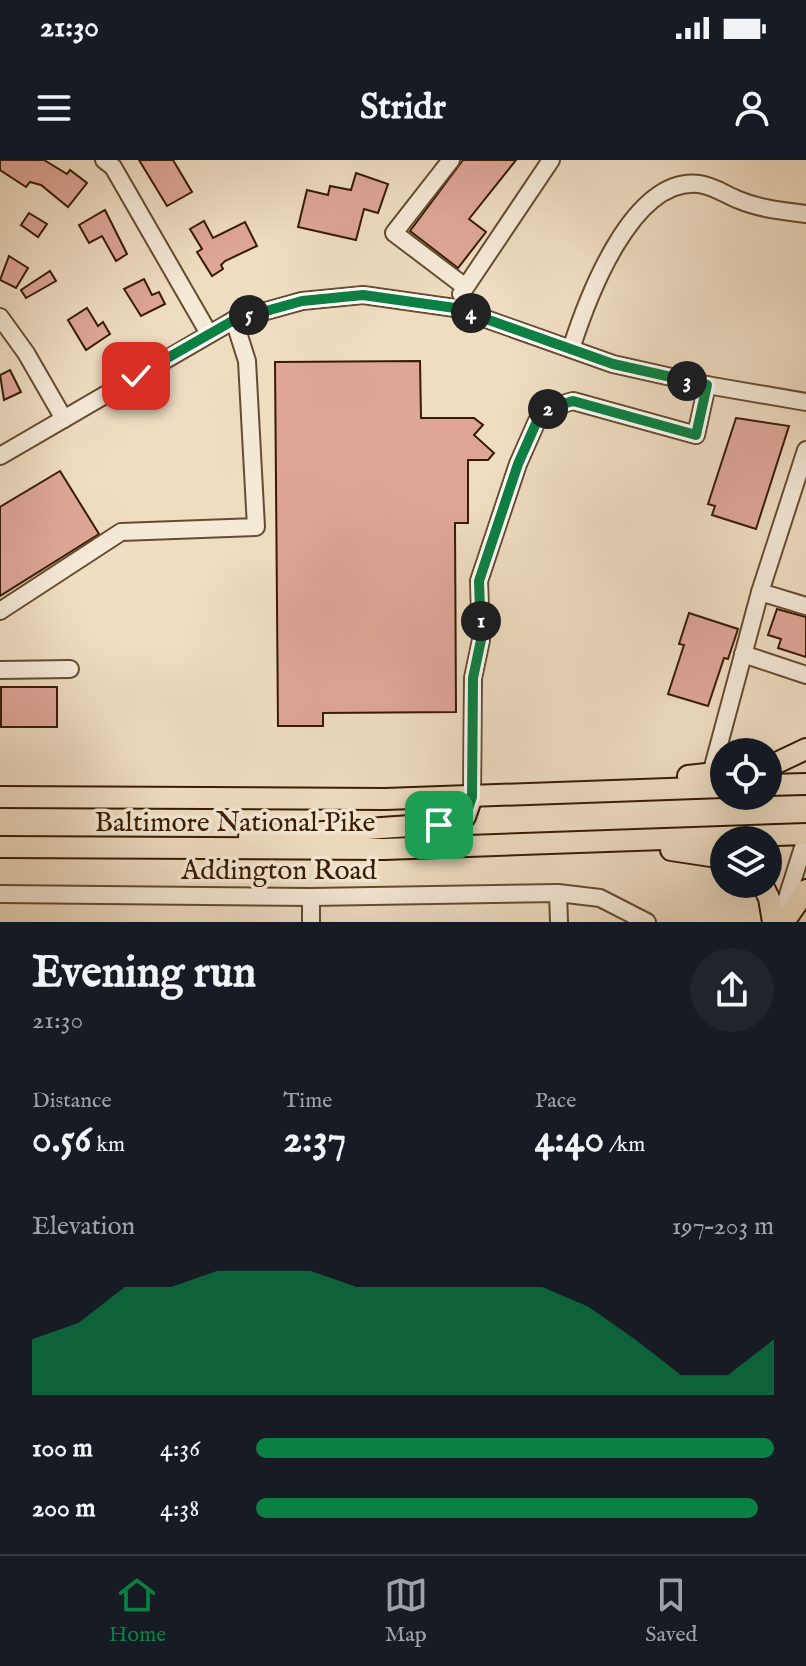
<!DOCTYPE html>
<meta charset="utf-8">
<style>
:root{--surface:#171b24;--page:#20242c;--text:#f1f3f6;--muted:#9ea1a6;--line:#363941;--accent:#0b8043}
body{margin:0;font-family:"IM FELL English",serif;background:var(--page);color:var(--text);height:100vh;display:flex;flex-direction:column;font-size:30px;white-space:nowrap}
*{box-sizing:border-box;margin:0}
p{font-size:26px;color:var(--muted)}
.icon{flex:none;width:44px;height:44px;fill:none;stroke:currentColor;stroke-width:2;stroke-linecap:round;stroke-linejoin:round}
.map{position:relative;height:762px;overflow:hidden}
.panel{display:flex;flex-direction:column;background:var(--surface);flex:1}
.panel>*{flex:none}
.controls{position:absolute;left:710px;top:578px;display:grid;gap:16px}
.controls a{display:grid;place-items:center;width:72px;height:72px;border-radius:50%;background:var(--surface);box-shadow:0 8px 32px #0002;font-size:40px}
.pin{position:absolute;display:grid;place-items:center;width:68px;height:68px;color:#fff;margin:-34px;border-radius:16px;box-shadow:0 4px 12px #0006}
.km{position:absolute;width:40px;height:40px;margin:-20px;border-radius:50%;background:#222;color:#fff;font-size:22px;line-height:40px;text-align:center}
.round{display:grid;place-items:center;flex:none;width:84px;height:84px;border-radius:42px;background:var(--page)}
.summary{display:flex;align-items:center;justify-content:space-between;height:136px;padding:0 32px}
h1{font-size:44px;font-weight:700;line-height:60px}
.metrics{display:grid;grid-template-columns:repeat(3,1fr);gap:12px;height:136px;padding:8px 32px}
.metrics div{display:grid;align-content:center}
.metrics b{font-size:40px;font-weight:700}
.metrics small{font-size:22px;font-weight:400}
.metrics p{font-size:22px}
.chart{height:224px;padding:16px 32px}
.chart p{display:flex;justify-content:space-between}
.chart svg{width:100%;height:144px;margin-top:8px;fill:var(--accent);opacity:.7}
ul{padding:0 32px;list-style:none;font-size:26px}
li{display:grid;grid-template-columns:128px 96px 1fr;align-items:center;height:60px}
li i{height:20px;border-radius:10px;background:var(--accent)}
.status{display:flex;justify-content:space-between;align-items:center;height:56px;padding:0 40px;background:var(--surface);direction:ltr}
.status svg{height:22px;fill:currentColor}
header{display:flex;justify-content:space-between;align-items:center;height:104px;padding:0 32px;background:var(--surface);font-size:36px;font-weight:700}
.dock{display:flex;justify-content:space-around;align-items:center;height:112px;border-top:2px solid var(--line);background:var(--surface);font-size:22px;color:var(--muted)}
.dock a{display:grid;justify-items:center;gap:4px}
.dock .active{color:var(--accent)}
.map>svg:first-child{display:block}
.building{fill:#dfa697;stroke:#371c00;stroke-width:2}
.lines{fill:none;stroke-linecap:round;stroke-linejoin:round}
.minor-casing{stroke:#654c30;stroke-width:20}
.major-casing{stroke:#371c00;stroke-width:24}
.minor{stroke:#f5e9d7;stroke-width:16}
.major{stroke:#efddc2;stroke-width:20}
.route-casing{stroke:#fff;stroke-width:16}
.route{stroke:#0b8043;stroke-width:10}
.labels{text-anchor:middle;stroke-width:7;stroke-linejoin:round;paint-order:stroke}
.street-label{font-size:28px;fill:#371c00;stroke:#f5e9d7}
</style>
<div class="status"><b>21:30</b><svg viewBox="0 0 49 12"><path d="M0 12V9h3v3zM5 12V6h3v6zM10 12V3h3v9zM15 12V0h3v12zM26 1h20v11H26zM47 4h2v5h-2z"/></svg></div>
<header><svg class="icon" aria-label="menu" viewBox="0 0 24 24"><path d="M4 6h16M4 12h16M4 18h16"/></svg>Stridr<svg class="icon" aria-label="person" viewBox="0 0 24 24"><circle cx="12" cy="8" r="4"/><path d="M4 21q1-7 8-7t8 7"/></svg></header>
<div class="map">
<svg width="806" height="762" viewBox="0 0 806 762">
<rect width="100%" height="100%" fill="#efddc2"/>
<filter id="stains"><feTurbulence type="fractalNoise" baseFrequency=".0025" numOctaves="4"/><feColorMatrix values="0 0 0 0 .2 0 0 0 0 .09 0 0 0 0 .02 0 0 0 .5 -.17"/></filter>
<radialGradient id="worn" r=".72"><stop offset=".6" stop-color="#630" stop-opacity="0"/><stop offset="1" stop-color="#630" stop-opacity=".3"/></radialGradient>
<g class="building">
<path d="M0 0H44L67 14 70 10 87 23 68 47 41 25 30 22 26 27 0 10Z"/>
<path d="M139 0H173L192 32 167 46Z"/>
<path d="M463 0H516L469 59 486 72 458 108 410 71Z"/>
<path d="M356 13 388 24 378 53 364 49 356 80 298 67 307 30 328 35 330 26 351 30Z"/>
<path d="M105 50 127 94 116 101 102 76 89 83 79 65Z"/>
<path d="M29 53 47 64 38 77 21 65Z"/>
<path d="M204 61 213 78 245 62 257 86 225 101 221 105 223 109 212 116 197 92 202 89 190 69Z"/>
<path d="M9 96 28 108 16 128 0 120Z"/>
<path d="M50 111 56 121 26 138 21 130Z"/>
<path d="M144 119 152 135 159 132 165 144 141 156 124 129Z"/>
<path d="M87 148 98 166 103 162 110 174 86 190 68 160Z"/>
<path d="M420 201 421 258H474L483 265 474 275 494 293 488 300H468V363H455L456 552 323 553V566H278L275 202Z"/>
<path d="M10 210 21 232 4 240 0 215Z"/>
<path d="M736 258 789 266 756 369 712 355 715 346 708 344Z"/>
<path d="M60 311 99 374 0 436V347Z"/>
<path d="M777 449 806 457V497L778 488 781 479 768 475Z"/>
<path d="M689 453 738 469 728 499 724 498 708 546 668 534 684 485 679 484Z"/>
<rect x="1" y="527" width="56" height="40"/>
</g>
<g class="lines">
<g class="minor-casing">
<g id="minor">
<path d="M104 0 113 7 208 172"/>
<path d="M451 0 394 73 464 126"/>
<path d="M461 134 551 0"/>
<path d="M0 157 26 193 64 259"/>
<path d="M571 189C587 139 632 16 699 24 714 26 726 35 739 40 760 49 784 51 806 54"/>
<path d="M0 296 234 160 302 141 363 135 455 148 613 204 707 225 806 242"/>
<path d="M760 432 806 446"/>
<path d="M0 451 121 372 256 367 247 201 234 160"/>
<path d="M743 494 806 515"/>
<path d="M0 510 70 509"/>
<path d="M711 614 760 432 806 290"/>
<path d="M472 637 473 518 481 480 479 421 518 304 537 261 549 248 573 241 696 275 707 225"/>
<path d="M558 733 559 762"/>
<path d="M0 734 311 737 558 733 600 738 647 762"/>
<path d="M311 737V762"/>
<path d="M780 760 806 678"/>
</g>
</g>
<g class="major-casing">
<g id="major">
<path d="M768 607 806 589"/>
<path d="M688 616 724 612"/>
<path d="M768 625 806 624"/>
<path d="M0 637 385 639 724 627"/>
<path d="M249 677 454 663 465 657 472 637"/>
<path d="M0 687 384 689 806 674"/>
<path d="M671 690 724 698"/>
<path d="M762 724 769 738 773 762"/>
<path d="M784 762 806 730"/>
</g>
</g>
<use href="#minor" class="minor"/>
<use href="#major" class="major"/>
</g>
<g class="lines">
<g class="route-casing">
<path id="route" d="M136 216 234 160 302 141 363 135 455 148 613 204 707 225 696 275 573 241 549 248 537 261 518 304 479 421 481 480 473 518 472 637 465 657 439 665"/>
</g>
<use href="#route" class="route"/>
</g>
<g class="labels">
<g class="street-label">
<text x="235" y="671">Baltimore National Pike</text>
<text x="279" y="719">Addington Road</text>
</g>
</g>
<rect width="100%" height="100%" filter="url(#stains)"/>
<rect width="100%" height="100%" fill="url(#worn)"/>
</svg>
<div class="controls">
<a><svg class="icon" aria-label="locate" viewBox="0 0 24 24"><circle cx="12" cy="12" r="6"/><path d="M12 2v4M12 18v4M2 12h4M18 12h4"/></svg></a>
<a><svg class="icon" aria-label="layers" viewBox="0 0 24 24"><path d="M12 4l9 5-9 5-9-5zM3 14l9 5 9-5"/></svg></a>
</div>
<div class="pin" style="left:439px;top:665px;background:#1e9e55"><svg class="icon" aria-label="arrive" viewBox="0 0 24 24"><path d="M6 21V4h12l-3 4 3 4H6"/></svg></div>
<div class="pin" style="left:136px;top:216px;background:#d93025"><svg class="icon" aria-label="check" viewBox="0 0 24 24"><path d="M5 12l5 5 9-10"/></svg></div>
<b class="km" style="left:481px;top:461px">1</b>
<b class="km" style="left:548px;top:249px">2</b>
<b class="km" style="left:687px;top:221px">3</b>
<b class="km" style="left:471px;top:153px">4</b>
<b class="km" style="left:249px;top:155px">5</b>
</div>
<section class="panel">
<div class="summary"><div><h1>Evening run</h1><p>21:30</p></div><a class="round"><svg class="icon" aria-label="share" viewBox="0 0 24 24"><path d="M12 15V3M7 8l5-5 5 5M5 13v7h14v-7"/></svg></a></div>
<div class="metrics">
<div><p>Distance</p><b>0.56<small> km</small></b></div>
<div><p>Time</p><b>2:37</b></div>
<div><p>Pace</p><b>4:40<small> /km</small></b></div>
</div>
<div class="chart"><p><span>Elevation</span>197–203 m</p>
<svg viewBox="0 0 160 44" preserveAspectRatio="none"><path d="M0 44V27L10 22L20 11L30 11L40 6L50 6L60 6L70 11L80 11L90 11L100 11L110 11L120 17L130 27L140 38L150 38L160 27V44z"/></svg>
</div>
<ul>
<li><b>100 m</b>4:36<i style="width:100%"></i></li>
<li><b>200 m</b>4:38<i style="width:97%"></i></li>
</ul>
</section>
<nav class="dock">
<a class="active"><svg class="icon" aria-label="home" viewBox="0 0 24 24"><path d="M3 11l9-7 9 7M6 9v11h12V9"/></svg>Home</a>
<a><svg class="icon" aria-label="map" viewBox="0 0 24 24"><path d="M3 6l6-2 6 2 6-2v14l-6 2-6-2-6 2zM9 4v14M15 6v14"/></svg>Map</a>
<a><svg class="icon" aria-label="saved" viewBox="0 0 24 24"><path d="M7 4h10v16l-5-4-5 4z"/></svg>Saved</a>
</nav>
